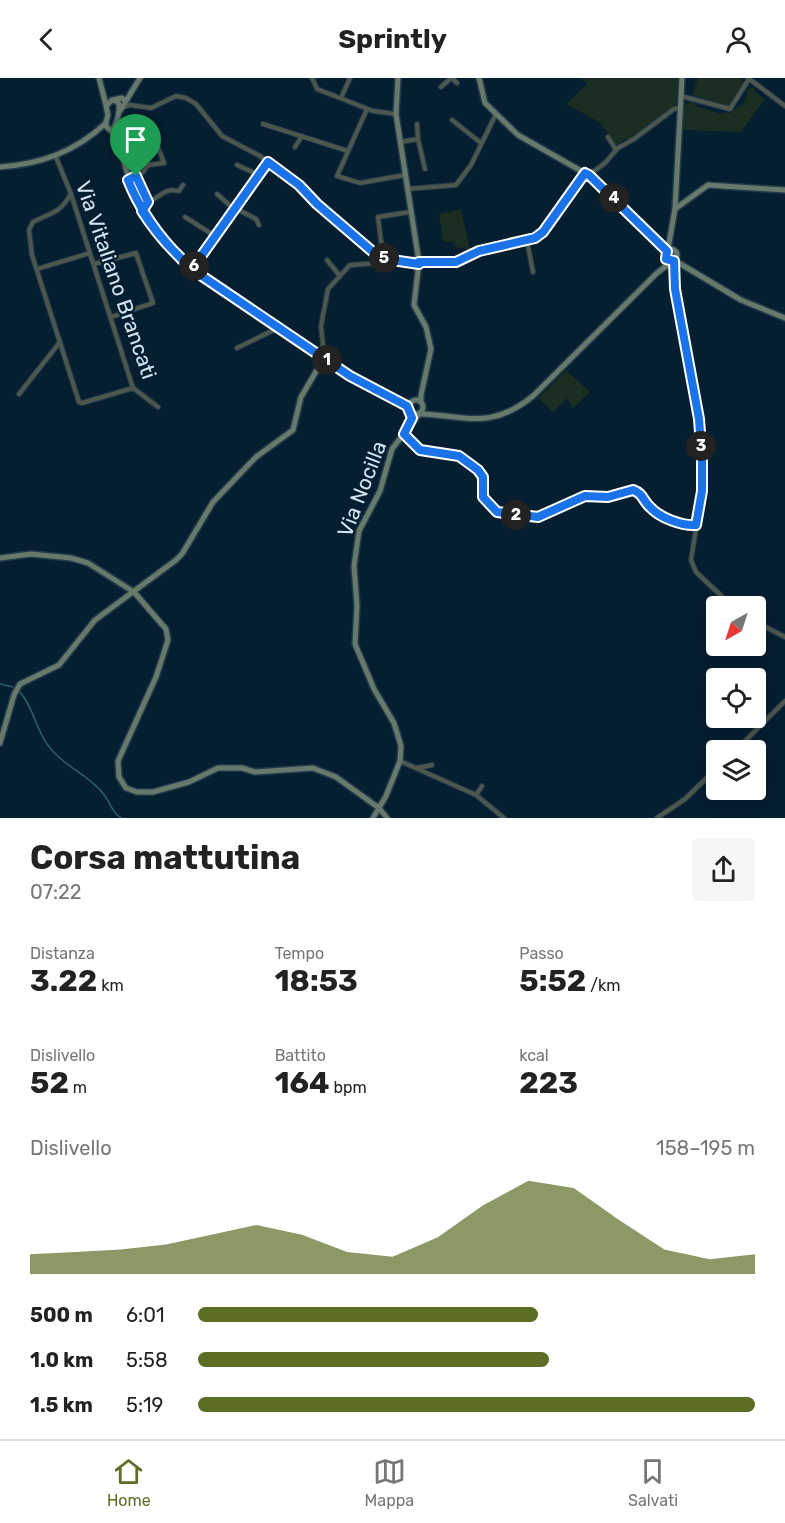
<!DOCTYPE html>
<html lang="it">
<meta charset="utf-8">
<style>
:root{--surface:#fff;--page:#f6f6f6;--text:#222;--muted:#767676;--line:#e0e0e0;--accent:#5c6d25}
body{margin:0;font-family:Rubik,sans-serif;background:var(--page);color:var(--text);height:100vh;display:flex;flex-direction:column;font-size:22px;white-space:nowrap}
*{box-sizing:border-box;margin:0}
p{font-size:20px;color:var(--muted)}
.icon{flex:none;width:33px;height:33px;fill:none;stroke:currentColor;stroke-width:2;stroke-linecap:round;stroke-linejoin:round}
.map{position:relative;height:740px;overflow:hidden}
.sheet{display:flex;flex-direction:column;background:var(--surface);flex:1}
.sheet>*{flex:none}
.needle{width:39px;rotate:219deg}
.fabs{position:absolute;left:706px;top:518px;display:grid;gap:12px}
.fabs a{display:grid;place-items:center;width:60px;height:60px;border-radius:6px;background:var(--surface);box-shadow:0 3px 15px #0003;font-size:30px}
.pin{position:absolute;display:grid;place-items:center;width:51px;height:51px;color:#fff;margin:-62px -26px;border-radius:50% 50% 50% 0;rotate:-45deg;box-shadow:0 0 6px #0007}
.pin .icon{rotate:45deg}
.km{position:absolute;width:30px;height:30px;margin:-15px;border-radius:50%;background:#222;color:#fff;font-size:16px;line-height:30px;text-align:center}
.round{display:grid;place-items:center;flex:none;width:63px;height:63px;border-radius:6px;background:var(--page)}
.summary{display:flex;align-items:center;justify-content:space-between;height:102px;padding:0 30px}
h1{font-size:33px;font-weight:700;line-height:45px}
.stats{display:grid;grid-template-columns:repeat(3,1fr);gap:9px;height:102px;padding:6px 30px}
.stats div{display:grid;align-content:center}
.stats b{font-size:30px;font-weight:700}
.stats small{font-size:16px;font-weight:400}
.stats p{font-size:16px}
.chart{height:168px;padding:12px 30px}
.chart p{display:flex;justify-content:space-between}
.chart svg{width:100%;height:108px;margin-top:6px;fill:var(--accent);opacity:.7}
ul{padding:0 30px;list-style:none;font-size:20px}
li{display:grid;grid-template-columns:96px 72px 1fr;align-items:center;height:45px}
li i{height:15px;border-radius:8px;background:var(--accent)}
header{display:flex;justify-content:space-between;align-items:center;height:78px;padding:0 30px;background:var(--surface);font-size:27px;font-weight:700}
.dock{display:flex;justify-content:space-around;align-items:center;height:84px;border-top:2px solid var(--line);background:var(--surface);font-size:16px;color:var(--muted)}
.dock a{display:grid;justify-items:center;gap:3px}
.dock .on{color:var(--accent)}
.map>svg:first-child{display:block}
.green{fill:#192e21}
.lines{fill:none;stroke-linecap:round;stroke-linejoin:round}
.stream{stroke:#2b6065;stroke-width:1.5}
.street-casing{stroke:#223a4b;stroke-width:6}
.secondary-casing{stroke:#223a4b;stroke-width:8}
.street{stroke:#4c574e;stroke-width:4}
.secondary{stroke:#66796a;stroke-width:5}
.route-casing{stroke:#fff;stroke-width:12}
.route{stroke:#1a73e8;stroke-width:8}
.labels{text-anchor:middle;stroke-width:4.5;stroke-linejoin:round;paint-order:stroke}
.street-label{font-size:21px;fill:#d4e3f0;stroke:#051e30}
</style>
<header><svg class="icon" aria-label="back" viewBox="0 0 24 24"><path d="M15 5l-7 7 7 7"/></svg>Sprintly<svg class="icon" aria-label="person" viewBox="0 0 24 24"><circle cx="12" cy="8" r="4"/><path d="M4 21q1-7 8-7t8 7"/></svg></header>
<div class="map">
<svg width="785" height="740" viewBox="0 0 785 740">
<rect width="100%" height="100%" fill="#051e30"/>
<g class="green">
<path d="M581 0H678L676 27 630 62 625 61 617 67 599 44 566 26 587 6Z"/>
<path d="M698 0H741L743 5 729 29 692 17Z"/>
<path d="M750 10H755L754 13 765 21 741 54 683 52 684 28 688 24 695 25V28L722 36 723 34 731 35 739 27 742 28 748 15 745 13Z"/>
<path d="M461 131 470 172 456 169 453 163 443 164 439 136Z"/>
<path d="M566 292 590 314 573 330 565 318 566 321 553 334 538 320Z"/>
</g>
<g class="lines">
<g class="stream">
<path d="M0 606 13 609"/>
<path d="M19 613C33 628 35 649 47 666 62 688 90 697 105 718 111 726 112 735 121 740"/>
</g>
<g class="street-casing">
<g id="street">
<path d="M312 0 317 11 373 33 396 36"/>
<path d="M452 0 457 5"/>
<path d="M748 0 785 28"/>
<path d="M441 9 451 0"/>
<path d="M681 18 730 31 749 1"/>
<path d="M341 20 350 0"/>
<path d="M124 29 130 27 151 30 176 18 186 20 196 26 222 58 260 78 299 107 317 126 373 174 392 182 419 186"/>
<path d="M367 31 337 98 360 105 405 97"/>
<path d="M452 42 481 65"/>
<path d="M263 46 348 73"/>
<path d="M417 46 418 61"/>
<path d="M608 59 616 72"/>
<path d="M400 64 418 61 425 91"/>
<path d="M295 69 302 58"/>
<path d="M56 79 71 116 133 310 158 329"/>
<path d="M237 87 259 97"/>
<path d="M589 97 605 85 618 70 634 61 674 31 680 30"/>
<path d="M136 98 148 124 143 132"/>
<path d="M128 101 142 95 148 87 164 85 156 64 157 55"/>
<path d="M407 111 456 107 471 87 496 36"/>
<path d="M71 116C59 136 52 134 33 144L29 152 32 177 79 324 82 325 133 310"/>
<path d="M217 116 235 132"/>
<path d="M148 124C163 118 162 110 179 113L183 107"/>
<path d="M237 131 256 141 259 147"/>
<path d="M185 139 215 158"/>
<path d="M527 163 533 194"/>
<path d="M382 171 378 139 410 134"/>
<path d="M327 182 340 198"/>
<path d="M404 183 418 180"/>
<path d="M673 183 675 211 699 341 702 381V413L691 482 696 494 732 528"/>
<path d="M419 184H456L484 171 531 162 543 154 585 95"/>
<path d="M94 186 136 175 153 225 111 239"/>
<path d="M192 190 268 84"/>
<path d="M37 191 90 175"/>
<path d="M237 270 278 250"/>
<path d="M319 276 323 267 321 248 328 211 350 187 379 185 383 180"/>
<path d="M19 316 60 264"/>
<path d="M404 356 417 371C436 378 470 372 482 396 485 402 482 412 483 419L497 434 538 439 585 418 608 419 633 412C643 416 643 422 650 429 660 440 682 448 696 447"/>
<path d="M756 544 785 559"/>
<path d="M736 672 785 623"/>
<path d="M400 683 476 717 504 740"/>
<path d="M417 690 432 687"/>
<path d="M476 717 482 708"/>
<path d="M657 740 685 721 717 690"/>
</g>
</g>
<g class="secondary-casing">
<g id="secondary">
<path d="M99 0 106 27"/>
<path d="M398 0 396 36 419 184 414 227 426 249 431 271 421 317V324"/>
<path d="M479 0 485 25 518 57 590 98 667 173"/>
<path d="M112 22 118 24C121 31 117 48 111 53L105 47 108 37 106 28Z"/>
<path d="M113 22 122 20 126 23 120 33"/>
<path d="M126 23 140 0"/>
<path d="M116 47C128 115 146 155 202 198L350 298 409 330"/>
<path d="M0 89C41 86 75 74 106 45"/>
<path d="M675 131 708 107 785 112"/>
<circle cx="671" cy="177" r="6"/>
<path d="M668 171 675 131 682 0"/>
<path d="M674 182 741 222 785 240"/>
<circle cx="416" cy="329" r="7"/>
<path d="M420 336C468 338 491 352 533 318L656 196 672 183"/>
<path d="M0 480 31 476 71 480 88 485 134 514 166 551 168 562 156 599 118 683 119 699 126 710 137 714H153L189 704 218 690H242L255 694 313 690 336 699 379 730 387 740"/>
<path d="M0 665 14 617 20 606 59 587 95 542 176 482 182 476 213 424 256 379 293 352 301 319 324 280"/>
<path d="M373 740 386 718 400 683 401 668 394 645 374 611 355 566 357 528 354 488 359 453 380 413 392 371 419 336"/>
</g>
</g>
<use href="#street" class="street"/>
<use href="#secondary" class="secondary"/>
</g>
<g class="lines">
<g class="route-casing">
<path id="route" d="M136 98 148 124 142 133C158 158 178 180 202 198L350 298 407 328 412 340 404 356 420 372 459 378 478 392 483 399V419L497 434 538 439 585 418 608 419 633 412C644 416 642 422 650 429 660 440 682 448 696 447L702 413V381L699 341 675 211 674 183 666 181 667 173 589 97 585 95 543 154 535 160 479 173 456 184H419V186L392 182 373 174 317 126 299 107 268 84 192 191C163 165 142 137 128 102L136 98"/>
</g>
<use href="#route" class="route"/>
</g>
<g class="labels">
<g class="street-label">
<text transform="translate(116 202) rotate(71)" y="7">Via Vitaliano Brancati</text>
<text transform="translate(362 411) rotate(-69)" y="7">Via Nocilla</text>
</g>
</g>
</svg>
<div class="fabs">
<a><svg class="needle" viewBox="-14 -14 28 28"><path d="M0-13l5 13h-10z" fill="#e53935"/><path d="M0 13l5-13h-10z" fill="#767676"/></svg></a>
<a><svg class="icon" aria-label="locate" viewBox="0 0 24 24"><circle cx="12" cy="12" r="6"/><path d="M12 2v4M12 18v4M2 12h4M18 12h4"/></svg></a>
<a><svg class="icon" aria-label="layers" viewBox="0 0 24 24"><path d="M12 4l9 5-9 5-9-5zM3 14l9 5 9-5"/></svg></a>
</div>
<div class="pin" style="left:136px;top:98px;background:#1e9e55"><svg class="icon" aria-label="arrive" viewBox="0 0 24 24"><path d="M6 21V4h12l-3 4 3 4H6"/></svg></div>
<b class="km" style="left:327px;top:282px">1</b>
<b class="km" style="left:516px;top:437px">2</b>
<b class="km" style="left:701px;top:368px">3</b>
<b class="km" style="left:614px;top:120px">4</b>
<b class="km" style="left:384px;top:180px">5</b>
<b class="km" style="left:194px;top:188px">6</b>
</div>
<section class="sheet">
<div class="summary"><div><h1>Corsa mattutina</h1><p>07:22</p></div><a class="round"><svg class="icon" aria-label="share" viewBox="0 0 24 24"><path d="M12 15V3M7 8l5-5 5 5M5 13v7h14v-7"/></svg></a></div>
<div class="stats">
<div><p>Distanza</p><b>3.22<small> km</small></b></div>
<div><p>Tempo</p><b>18:53</b></div>
<div><p>Passo</p><b>5:52<small> /km</small></b></div>
</div>
<div class="stats">
<div><p>Dislivello</p><b>52<small> m</small></b></div>
<div><p>Battito</p><b>164<small> bpm</small></b></div>
<div><p>kcal</p><b>223</b></div>
</div>
<div class="chart"><p><span>Dislivello</span>158–195 m</p>
<svg viewBox="0 0 160 44" preserveAspectRatio="none"><path d="M0 44V36L10 35L20 34L30 32L40 28L50 24L60 28L70 35L80 37L90 29L100 16L110 6L120 9L130 22L140 34L150 38L160 36V44z"/></svg>
</div>
<ul>
<li><b>500 m</b>6:01<i style="width:61%"></i></li>
<li><b>1.0 km</b>5:58<i style="width:63%"></i></li>
<li><b>1.5 km</b>5:19<i style="width:100%"></i></li>
</ul>
</section>
<nav class="dock">
<a class="on"><svg class="icon" aria-label="home" viewBox="0 0 24 24"><path d="M3 11l9-7 9 7M6 9v11h12V9"/></svg>Home</a>
<a><svg class="icon" aria-label="map" viewBox="0 0 24 24"><path d="M3 6l6-2 6 2 6-2v14l-6 2-6-2-6 2zM9 4v14M15 6v14"/></svg>Mappa</a>
<a><svg class="icon" aria-label="saved" viewBox="0 0 24 24"><path d="M7 4h10v16l-5-4-5 4z"/></svg>Salvati</a>
</nav>
